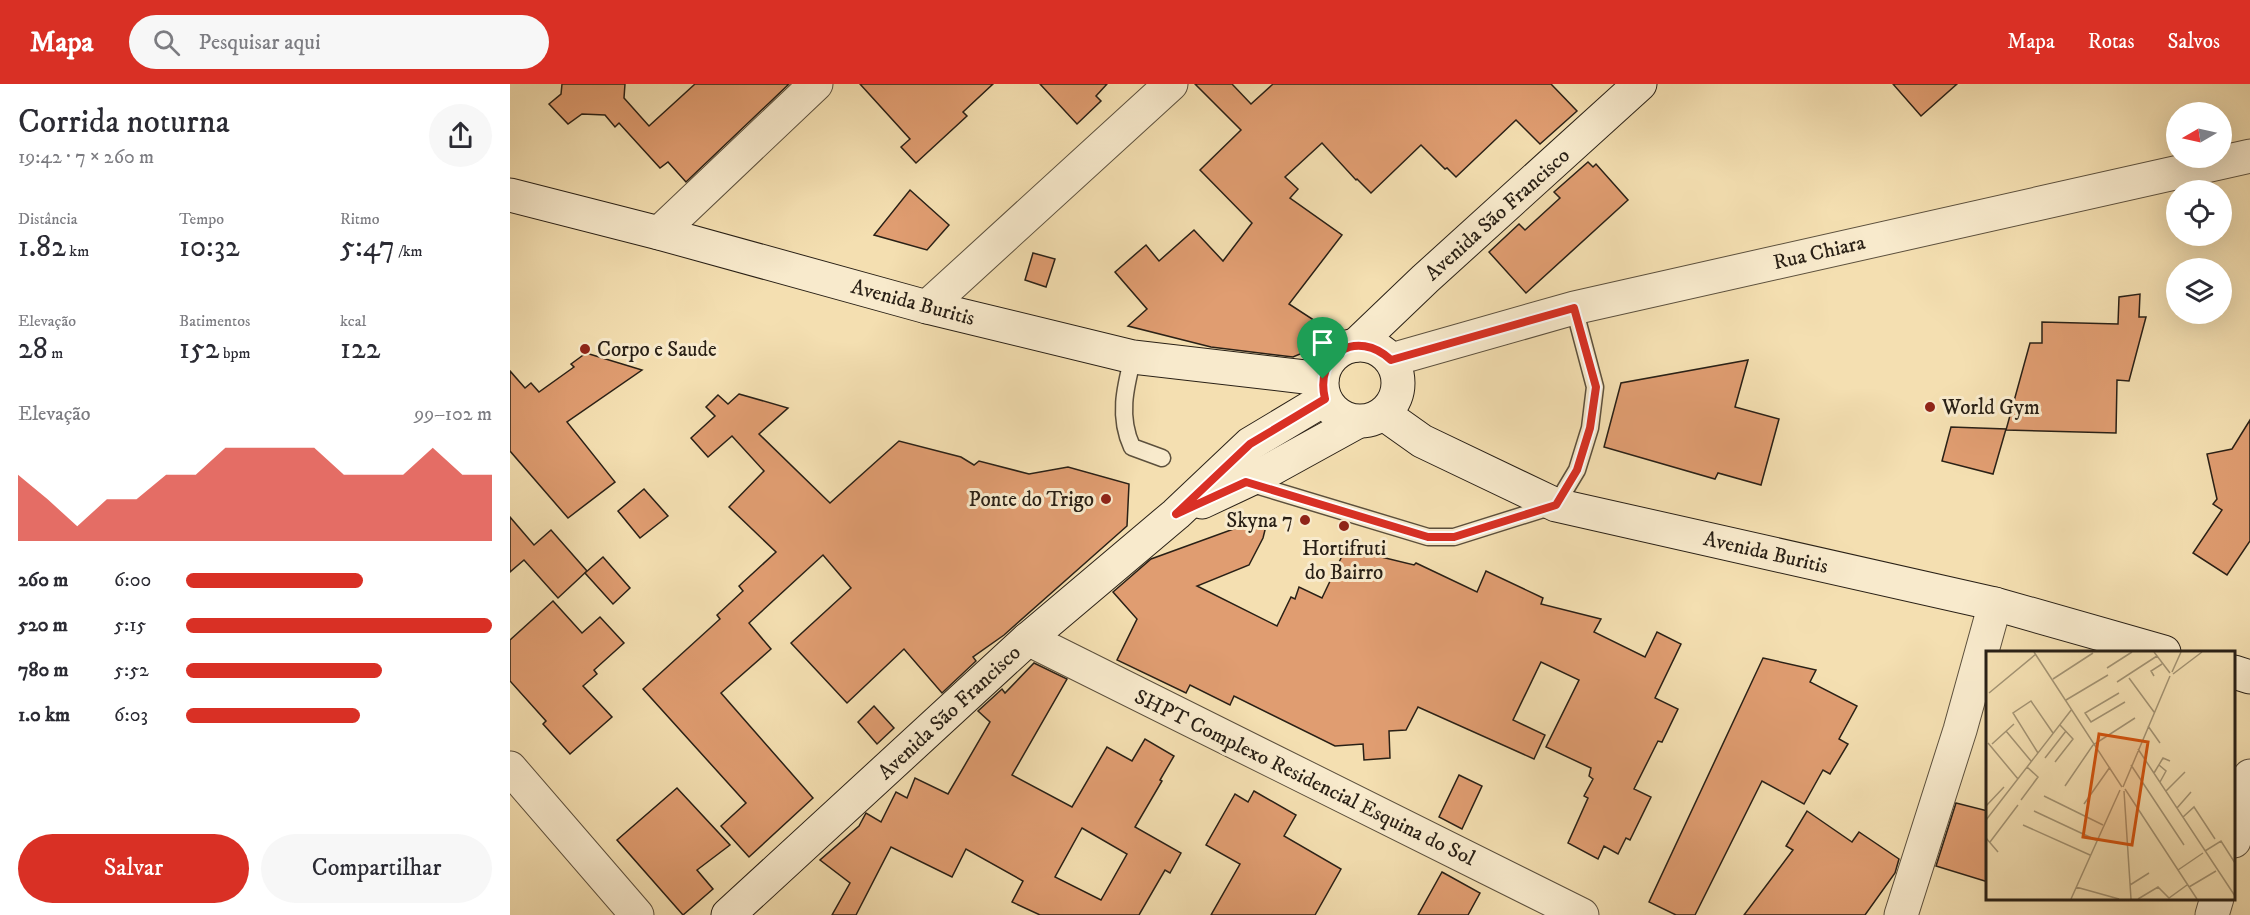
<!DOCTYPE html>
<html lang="pt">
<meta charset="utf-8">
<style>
:root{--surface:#fff;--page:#f7f7f7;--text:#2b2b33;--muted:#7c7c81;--accent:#d93025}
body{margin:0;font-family:"IM FELL DW Pica",serif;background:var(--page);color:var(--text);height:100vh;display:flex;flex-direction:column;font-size:22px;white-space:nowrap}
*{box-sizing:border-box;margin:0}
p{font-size:20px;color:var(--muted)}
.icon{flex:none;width:33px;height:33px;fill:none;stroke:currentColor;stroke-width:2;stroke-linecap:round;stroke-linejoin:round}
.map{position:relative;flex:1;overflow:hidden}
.panel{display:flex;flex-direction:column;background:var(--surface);width:510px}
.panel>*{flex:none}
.needle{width:39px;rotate:261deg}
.fabs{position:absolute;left:1656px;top:18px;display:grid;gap:12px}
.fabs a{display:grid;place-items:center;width:66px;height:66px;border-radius:50%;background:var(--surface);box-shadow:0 6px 24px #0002;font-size:30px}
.pin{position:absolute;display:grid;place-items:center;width:51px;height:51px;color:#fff;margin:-62px -26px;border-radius:50% 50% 50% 0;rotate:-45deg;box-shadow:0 0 6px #0007}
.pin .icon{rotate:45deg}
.round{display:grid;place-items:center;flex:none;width:63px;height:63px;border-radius:32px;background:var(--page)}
.summary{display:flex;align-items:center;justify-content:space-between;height:102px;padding:0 18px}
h1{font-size:33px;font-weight:600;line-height:45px}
.stats{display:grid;grid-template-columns:repeat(3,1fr);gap:9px;height:102px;padding:6px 18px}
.stats div{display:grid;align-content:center}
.stats b{font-size:30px;font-weight:600}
.stats small{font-size:16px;font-weight:400}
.stats p{font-size:16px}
.chart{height:168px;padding:12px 18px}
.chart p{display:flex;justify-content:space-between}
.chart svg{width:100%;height:108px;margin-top:6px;fill:var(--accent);opacity:.7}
.cta{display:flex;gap:12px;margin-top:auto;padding:12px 18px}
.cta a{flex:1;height:69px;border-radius:36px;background:var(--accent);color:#fff;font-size:24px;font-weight:600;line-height:69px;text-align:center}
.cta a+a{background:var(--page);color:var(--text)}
ul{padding:0 18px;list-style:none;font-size:20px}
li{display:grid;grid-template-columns:96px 72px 1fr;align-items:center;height:45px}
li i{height:15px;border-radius:8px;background:var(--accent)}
header{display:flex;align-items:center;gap:36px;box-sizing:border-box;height:84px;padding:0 30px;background:var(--accent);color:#fff}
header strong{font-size:28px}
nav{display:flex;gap:33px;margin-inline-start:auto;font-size:21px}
.search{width:420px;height:54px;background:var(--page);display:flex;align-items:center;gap:15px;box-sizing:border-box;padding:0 21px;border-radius:33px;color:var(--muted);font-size:22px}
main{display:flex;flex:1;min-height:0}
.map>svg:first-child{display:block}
.building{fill:#e09d71;stroke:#292016;stroke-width:1.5;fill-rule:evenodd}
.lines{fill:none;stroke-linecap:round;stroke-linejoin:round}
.lane-casing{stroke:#5c503d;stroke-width:19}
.street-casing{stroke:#5c503d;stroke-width:35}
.secondary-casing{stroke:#292016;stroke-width:35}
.lane{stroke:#f8eacc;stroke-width:16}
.street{stroke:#f8eacc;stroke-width:33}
.secondary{stroke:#f8eacc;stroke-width:33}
.route-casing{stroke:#fff;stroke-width:12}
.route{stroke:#d93025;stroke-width:8}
.poi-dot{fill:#8f2418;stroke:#f8eacc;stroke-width:2}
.labels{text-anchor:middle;stroke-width:6;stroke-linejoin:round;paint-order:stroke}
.street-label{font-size:21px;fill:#292016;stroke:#f8eacc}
.poi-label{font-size:21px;fill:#292016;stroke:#f8eacc;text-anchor:start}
.inset-road{fill:none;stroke:#a39373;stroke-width:1.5}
.view{fill:#d5530d;fill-opacity:0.15;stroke:#d5530d;stroke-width:3}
.inset-edge{fill:none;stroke:#292016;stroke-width:3}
</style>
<header>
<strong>Mapa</strong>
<div class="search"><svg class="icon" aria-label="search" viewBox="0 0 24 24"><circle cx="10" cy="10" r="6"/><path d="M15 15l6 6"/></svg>Pesquisar aqui</div>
<nav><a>Mapa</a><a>Rotas</a><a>Salvos</a></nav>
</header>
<main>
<section class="panel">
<div class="summary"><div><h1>Corrida noturna</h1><p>19:42 · 7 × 260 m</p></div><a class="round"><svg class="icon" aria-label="share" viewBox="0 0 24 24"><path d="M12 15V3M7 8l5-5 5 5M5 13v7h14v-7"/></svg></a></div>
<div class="stats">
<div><p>Distância</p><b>1.82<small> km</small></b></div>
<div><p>Tempo</p><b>10:32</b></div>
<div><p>Ritmo</p><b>5:47<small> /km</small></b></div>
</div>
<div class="stats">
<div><p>Elevação</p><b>28<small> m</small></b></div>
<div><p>Batimentos</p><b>152<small> bpm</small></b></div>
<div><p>kcal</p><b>122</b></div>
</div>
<div class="chart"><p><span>Elevação</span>99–102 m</p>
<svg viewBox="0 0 160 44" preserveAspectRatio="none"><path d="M0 44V17L10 27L20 38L30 27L40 27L50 17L60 17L70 6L80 6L90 6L100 6L110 17L120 17L130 17L140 6L150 17L160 17V44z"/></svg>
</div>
<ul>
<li><b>260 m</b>6:00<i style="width:58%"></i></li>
<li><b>520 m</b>5:15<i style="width:100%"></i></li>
<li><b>780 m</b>5:52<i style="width:64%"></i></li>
<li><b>1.0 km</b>6:03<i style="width:57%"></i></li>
</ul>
<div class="cta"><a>Salvar</a><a>Compartilhar</a></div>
</section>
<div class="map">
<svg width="1740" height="831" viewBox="0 0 1740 831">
<rect width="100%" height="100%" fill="#f4dfb1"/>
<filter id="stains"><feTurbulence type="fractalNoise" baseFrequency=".00333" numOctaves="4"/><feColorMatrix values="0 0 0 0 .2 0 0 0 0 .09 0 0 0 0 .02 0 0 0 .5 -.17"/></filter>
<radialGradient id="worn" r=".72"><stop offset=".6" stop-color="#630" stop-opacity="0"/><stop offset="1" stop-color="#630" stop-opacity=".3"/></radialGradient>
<g class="building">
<path d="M52 0H115L114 14 139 42 185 0H279L176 98 158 78 150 84 109 39 105 43 95 31 72 30 58 40 39 20 51 10Z"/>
<path d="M350 0H483L453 28 457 32 406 79 391 63 400 55Z"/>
<path d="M530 0H597L586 12 591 17 567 40Z"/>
<path d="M685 0H722L741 20 763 0H1041L1067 27 1030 60 1006 36 946 93 937 84 935 85 911 61 861 109 847 95 846 96 812 59 775 93 788 105 780 114 832 151 779 220 813 242 802 265 783 273 701 263 618 242 637 225 605 188 636 161 649 177 684 146 713 177 742 139 690 86 731 46Z"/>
<path d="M1383 0H1447L1411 32Z"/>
<path d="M1078 78 1083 83 1086 80 1118 116 1016 209 979 168 1009 140 1015 146 1050 114 1044 108Z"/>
<path d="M400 106 439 141 417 166 364 151Z"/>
<path d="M523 169 545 175 536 203 515 196Z"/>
<path d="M1630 210 1629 233H1636L1619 297 1607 296 1606 349 1496 346 1520 259H1532V238L1608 240 1609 213Z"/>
<path d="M76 269 132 286 57 338 105 398 58 434 0 367V287L15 304 21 299 29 308 64 283 61 280Z"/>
<path d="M1238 276 1225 323 1269 335 1251 401 1208 389 1205 395 1094 363 1111 299Z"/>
<path d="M229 310 278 324 249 350 320 419 389 357 451 373 464 381 469 377 519 390 558 383 619 400 617 442 494 551 463 573 466 577 432 609 394 565 337 619 281 559 341 504 313 471 239 539 261 565 211 609 303 714 239 773 211 742 236 719 133 605 210 535 207 531 233 507 229 502 266 468 219 423 254 387 222 352 198 373 181 354 205 332 196 323 208 311 218 320Z"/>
<path d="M1740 336V457L1717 491 1683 469 1712 426 1703 420 1707 415 1697 370 1722 365Z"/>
<path d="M1441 343 1496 345 1483 390 1432 377Z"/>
<path d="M134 405 158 432 130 454 108 427Z"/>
<path d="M0 433 24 461 41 446 77 487 48 514 14 476 0 488Z"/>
<path d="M740 439 756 442 753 454 739 481 687 502 767 542 781 513 785 515 789 503 812 514 831 474 834 464 904 481 906 479 967 508 976 487 1033 514 1031 520 1091 535 1084 548 1135 573 1147 548 1171 560 1145 614 1168 625 1152 658 1148 657 1124 705 1141 713 1120 756 1116 754 1108 770 1094 762 1088 775 1058 759 1078 714 1074 712 1083 695 1079 692 1081 684 1036 663 1069 596 1031 578 1003 636 1035 651 1024 675 908 623 896 646 879 647 880 674 854 676 853 660 825 662 724 612 720 621 680 601 676 609 607 576 627 535 603 508 641 475Z"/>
<path d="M93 473 120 504 103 520 75 489Z"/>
<path d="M43 517 72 549 90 533 114 559 84 586 87 590 73 602 102 633 60 670 33 640 36 637 0 597V556Z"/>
<path d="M1253 574 1306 586 1300 598 1347 622 1329 655 1338 660 1320 690 1313 686 1294 720 1252 697 1185 831H1166L1139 818Z"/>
<path d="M524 579 557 595 502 691 562 723 597 663 622 677 635 655 664 672 650 696 652 697 625 743 671 769 660 789 655 786 629 831H530L502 818 513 797 456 765 442 793 381 763 346 831H322L340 799 310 776 349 742 356 729 371 738 386 708 397 714 405 694 438 710 480 638 468 627 492 605 495 609ZM572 744 617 770 591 816 545 793Z"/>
<path d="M364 622 384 644 367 660 348 638Z"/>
<path d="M949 691 972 702 952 745 929 733Z"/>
<path d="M167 704 220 761 187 786 203 805 173 831 107 756Z"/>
<path d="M744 707 786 731 774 752 831 785 805 831H701L730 780 696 761 725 710 738 718Z"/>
<path d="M1446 719 1478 727V798L1426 782Z"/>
<path d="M1297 727 1342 758 1349 748 1389 775 1385 789 1355 831H1234L1283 766 1276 762Z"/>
<path d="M932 788 970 809 958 831H908Z"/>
</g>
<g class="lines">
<g class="lane-casing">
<g id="lane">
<path d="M623 273C615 304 608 333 622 363L652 374"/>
<path d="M739 399 918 453H944L1046 421 1067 386 1080 344 1085 303 1064 224"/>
</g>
</g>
<g class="street-casing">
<g id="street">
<path d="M149 149 306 0"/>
<path d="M417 223 661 0"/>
<path d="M881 276 1064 224 1740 72"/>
<path d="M518 555 1072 831"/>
<path d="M0 684 127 831"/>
<path d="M1724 757 1740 692"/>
<path d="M1391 831 1450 646 1485 520"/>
<path d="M1702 831 1707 814"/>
</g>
</g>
<g class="secondary-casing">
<g id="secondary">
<path d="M0 111 149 149 417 223 623 273 812 295"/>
<circle cx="850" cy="299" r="38"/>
<path d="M846 261 915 195 1130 0"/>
<path d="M874 330 912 357 1046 421 1485 520 1654 568"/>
<path d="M692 418 758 387 847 338"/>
<path d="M1724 588 1740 593"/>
<path d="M218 831 518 555 666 430 740 360 815 315"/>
</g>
</g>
<use href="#lane" class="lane"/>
<use href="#street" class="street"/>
<use href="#secondary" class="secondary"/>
</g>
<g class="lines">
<g class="route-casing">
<path id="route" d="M1064 224 1086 303 1080 344 1067 386 1046 421 944 453H918L736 398 666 430 740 360 815 315C804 270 847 244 881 276Z"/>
</g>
<use href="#route" class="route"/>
</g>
<g class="poi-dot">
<circle cx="75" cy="265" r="6"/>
<circle cx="1420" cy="323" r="6"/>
<circle cx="596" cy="415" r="6"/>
<circle cx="795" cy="436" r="6"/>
<circle cx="834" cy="442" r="6"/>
</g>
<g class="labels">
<g class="street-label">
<text transform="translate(987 130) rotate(-42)" y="7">Avenida São Francisco</text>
<text transform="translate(1309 168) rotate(-13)" y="7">Rua Chiara</text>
<text transform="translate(403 218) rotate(15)" y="7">Avenida Buritis</text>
<text transform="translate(1256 468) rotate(13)" y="7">Avenida Buritis</text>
<text transform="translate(439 628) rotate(-43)" y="7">Avenida São Francisco</text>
<text transform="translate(795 693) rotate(26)" y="7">SHPT Complexo Residencial Esquina do Sol</text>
</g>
<g class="poi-label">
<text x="87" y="272">Corpo e Saude</text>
<text x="1432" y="330">World Gym</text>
<text x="584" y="422" text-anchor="end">Ponte do Trigo</text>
<text x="783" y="443" text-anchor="end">Skyna 7</text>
<text x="834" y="471" text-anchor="middle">Hortifruti<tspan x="834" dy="24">do Bairro</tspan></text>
</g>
</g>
<g transform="translate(1476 567)">
<rect width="249" height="249" fill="#f4dfb1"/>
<path class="inset-road" d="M48 1 136 136M168 1 184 22M121 17 146 1M186 21 195 1M187 23 216 1M168 25 165 20 176 13M143 27 168 61M67 28 107 2M131 31 171 5M3 42 50 3M133 42 99 62 105 71 139 51M80 49 122 24M162 75 174 92M20 80 45 110M2 92 32 128M6 93 28 73M152 98 249 245M52 102 27 62 45 50 67 82M59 107 80 80M69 111 87 88 74 74M145 114 198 194M173 114 180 120 174 131M168 122 177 107 184 110M79 135 107 94 149 67M137 136 184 25M139 138 211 248M138 140 145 248M180 140 199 121M58 145 117 174M35 149 52 126 41 116M98 153 124 116M0 155 18 136M191 157 205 141M48 160 110 189M197 166 208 156 229 188M0 169 86 58M37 174 104 204M0 187 12 201M4 191 32 154M219 200 235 190 249 212M192 219 217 202M144 234 163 222M90 236 133 248M203 236 230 220M85 248 134 139M152 248 172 236 183 247 201 234"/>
<path class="view" d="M113 83 162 91 146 194 97 186Z"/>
<rect width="249" height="249" class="inset-edge"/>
</g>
<rect width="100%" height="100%" filter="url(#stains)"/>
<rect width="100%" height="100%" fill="url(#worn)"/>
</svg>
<div class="fabs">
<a><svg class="needle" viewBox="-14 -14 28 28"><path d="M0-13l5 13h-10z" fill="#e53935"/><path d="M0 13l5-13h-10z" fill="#7c7c81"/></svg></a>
<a><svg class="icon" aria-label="locate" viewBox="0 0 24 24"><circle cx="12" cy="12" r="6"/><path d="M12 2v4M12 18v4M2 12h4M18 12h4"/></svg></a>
<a><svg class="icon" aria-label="layers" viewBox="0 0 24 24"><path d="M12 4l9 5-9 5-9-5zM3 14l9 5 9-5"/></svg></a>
</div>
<div class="pin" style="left:813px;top:295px;background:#1e9e55"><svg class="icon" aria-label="arrive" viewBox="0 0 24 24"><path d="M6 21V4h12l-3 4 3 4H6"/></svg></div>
</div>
</main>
